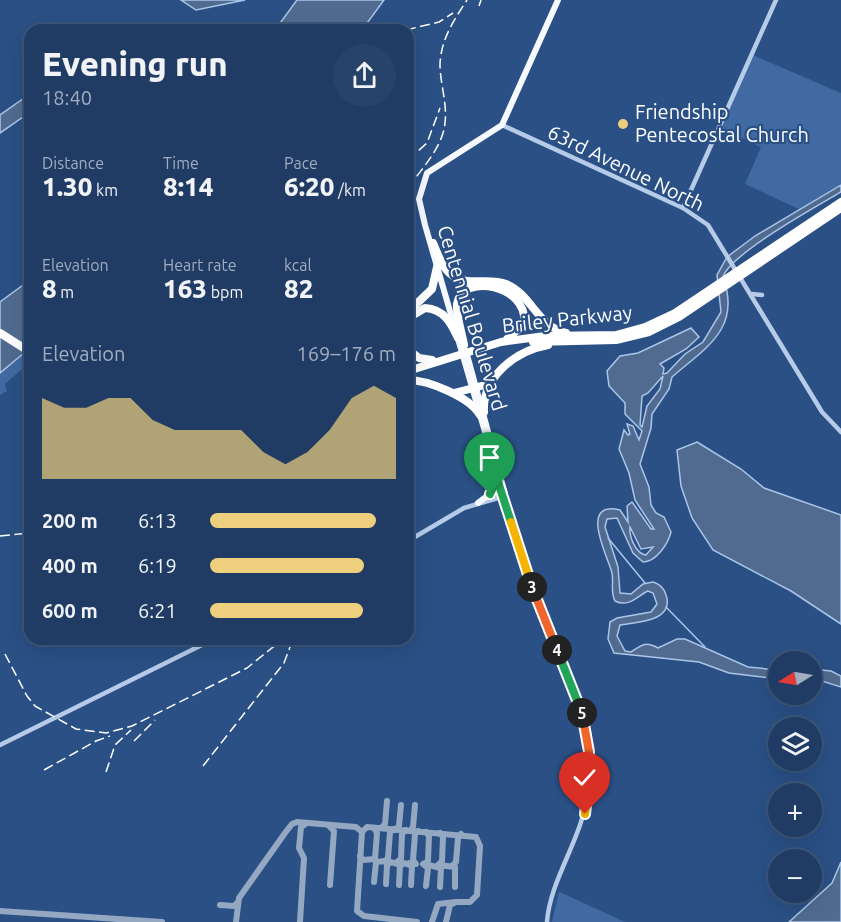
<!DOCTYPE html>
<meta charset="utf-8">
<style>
:root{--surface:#203c64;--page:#28436a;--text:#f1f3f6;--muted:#a2adbf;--line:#3d5678;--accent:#edcf7d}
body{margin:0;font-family:Ubuntu,sans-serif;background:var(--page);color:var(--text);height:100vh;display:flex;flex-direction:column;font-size:22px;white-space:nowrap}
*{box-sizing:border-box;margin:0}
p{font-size:20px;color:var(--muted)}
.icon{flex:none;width:33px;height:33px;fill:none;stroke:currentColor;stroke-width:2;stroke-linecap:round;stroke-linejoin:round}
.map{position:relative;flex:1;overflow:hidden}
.sheet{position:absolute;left:24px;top:24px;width:390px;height:621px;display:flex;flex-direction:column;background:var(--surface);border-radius:18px;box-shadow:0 6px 24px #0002,0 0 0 2px var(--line)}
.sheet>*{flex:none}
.needle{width:39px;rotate:259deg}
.fabs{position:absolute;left:768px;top:651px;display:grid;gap:12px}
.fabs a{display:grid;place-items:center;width:54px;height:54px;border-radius:50%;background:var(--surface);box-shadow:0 6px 24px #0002,0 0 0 2px var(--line);font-size:30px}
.pin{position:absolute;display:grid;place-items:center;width:51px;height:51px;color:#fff;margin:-62px -26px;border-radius:50% 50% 50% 0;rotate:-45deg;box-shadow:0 0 6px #0007}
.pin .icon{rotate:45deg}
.km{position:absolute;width:30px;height:30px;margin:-15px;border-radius:50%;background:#222;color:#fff;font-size:16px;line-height:30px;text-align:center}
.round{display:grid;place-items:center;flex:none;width:63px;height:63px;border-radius:32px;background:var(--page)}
.overview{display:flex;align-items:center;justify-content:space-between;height:102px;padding:0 18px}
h1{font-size:33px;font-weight:800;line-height:45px}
.stats{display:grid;grid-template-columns:repeat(3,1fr);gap:9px;height:102px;padding:6px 18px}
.stats div{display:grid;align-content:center}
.stats b{font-size:26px;font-weight:800}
.stats small{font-size:16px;font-weight:400}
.stats p{font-size:16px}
.chart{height:168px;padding:12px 18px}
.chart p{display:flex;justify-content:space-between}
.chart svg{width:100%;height:108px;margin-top:6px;fill:var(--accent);opacity:.7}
ul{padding:0 18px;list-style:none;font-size:20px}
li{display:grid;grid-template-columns:96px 72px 1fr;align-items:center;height:45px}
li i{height:15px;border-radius:8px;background:var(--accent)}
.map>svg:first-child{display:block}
.green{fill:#406aa1}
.water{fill:#516b90;stroke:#aac5e7;stroke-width:1.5;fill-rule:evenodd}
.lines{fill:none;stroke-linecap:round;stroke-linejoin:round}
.stream{stroke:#aac5e7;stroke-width:1.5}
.taxiway{stroke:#94a8c2;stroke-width:6}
.minor{stroke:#b5cbe7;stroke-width:4.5}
.major{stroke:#f6f9fe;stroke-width:6}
.highway{stroke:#fff;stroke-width:8}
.rail{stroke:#fff;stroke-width:1.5;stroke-dasharray:10 4.5;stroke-linecap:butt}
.split-1-casing{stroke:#fff;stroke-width:12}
.split-2-casing{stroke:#fff;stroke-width:12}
.split-3-casing{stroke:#fff;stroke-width:12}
.split-4-casing{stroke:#fff;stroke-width:12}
.split-5-casing{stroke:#fff;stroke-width:12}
.split-6-casing{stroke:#fff;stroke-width:12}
.split-7-casing{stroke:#fff;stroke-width:12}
.split-1{stroke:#22a559;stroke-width:8}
.split-2{stroke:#22a559;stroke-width:8}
.split-3{stroke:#f5b400;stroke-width:8}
.split-4{stroke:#f0652b;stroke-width:8}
.split-5{stroke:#22a559;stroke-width:8}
.split-6{stroke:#f0652b;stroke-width:8}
.split-7{stroke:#f5b400;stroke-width:8}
.poi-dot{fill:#edcf7d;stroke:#2a5085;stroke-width:2}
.labels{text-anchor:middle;stroke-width:4.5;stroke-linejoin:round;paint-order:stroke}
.poi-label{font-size:20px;fill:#fff;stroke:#2a5085;text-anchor:start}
.street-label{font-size:20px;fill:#fff;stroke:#2a5085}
</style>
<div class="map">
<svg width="841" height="922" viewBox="0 0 841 922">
<rect width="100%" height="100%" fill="#2a5085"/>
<g class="green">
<path d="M753 55 841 93V187L801 210 745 184 761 147 720 128Z"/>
<path d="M21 356 30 363V374L22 369 5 384 7 391 0 395V373Z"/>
<path d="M559 892 564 894 625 922H552Z"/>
</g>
<g class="water">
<path d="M181 0H245L196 10Z"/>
<path d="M297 0H384L362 30H275Z"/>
<path d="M30 94V112L0 133V115Z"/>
<path d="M841 185V192C817 206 730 254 723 277 742 329 705 348 672 377L669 389 652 414 651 428 640 464 649 487 651 505 656 513 664 517 671 532C668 544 656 562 643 562L633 553 617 518 607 519 605 527 618 567 620 593 631 594 643 584 653 582C660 584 664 588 666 595 675 622 635 622 620 625L617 636 625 651 631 652C642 645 645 641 658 648L677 639H685L748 667 778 670V679L729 673 699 662 614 653 608 639 610 622 617 618 651 612 657 604 653 593 648 591C637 596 629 608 615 601 610 591 614 583 612 573 609 559 577 500 620 510L628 522 627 506 632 502 651 529H654L635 500 629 473 619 449 624 430 628 435 630 434 627 424 633 426 639 440 642 431 625 414V403L609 386 607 371 620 356 638 353 691 328 699 337 686 349 660 364 664 368 663 374 667 373 685 354 703 342 721 312 717 275 727 257 755 236ZM663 376 660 389 647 406 642 427 640 425 642 396 648 393ZM630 527 641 549 653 547 646 555C636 554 629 537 630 527Z"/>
<path d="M30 280V348L0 373V302Z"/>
<path d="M697 442 741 469 764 488 841 515V624L791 591 713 550 692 518 681 486 677 450Z"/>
<path d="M812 669 831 671 841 676V687L812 678Z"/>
<path d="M841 862V922H789L832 883Z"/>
</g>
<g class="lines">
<g class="stream">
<path d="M608 538 645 583"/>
<path d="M666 607 705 647"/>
</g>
<g class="taxiway">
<path d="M328 825 334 831 330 885"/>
<path d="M381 828 385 824 387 801"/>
<path d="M395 830 399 826 401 805"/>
<path d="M410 831 413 827 415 805"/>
<path d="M362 832 357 911 364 916 417 922"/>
<path d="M426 832 429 836 428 861 424 864 441 868 440 887"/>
<path d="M440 833 443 837 442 861 438 865 455 867V887"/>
<path d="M360 856 363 860 375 859 377 833 374 828"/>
<path d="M385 861 388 858 390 832 394 829"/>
<path d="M397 862 401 859 402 834 406 830"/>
<path d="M409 863 416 864 413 860 415 834 418 831"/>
<path d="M423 864 428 868 426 886"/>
<path d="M387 865 391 862 400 865 399 885"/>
<path d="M400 866 404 863 412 866 411 885"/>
<path d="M452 866 456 862 458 838 461 834"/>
<path d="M374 882 376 862 385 861 387 865 386 884"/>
<path d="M220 905 234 906 238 902"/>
<path d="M0 911 162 922"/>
<path d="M236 922 239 898 285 833 292 824 297 822 356 827 362 832 367 827 476 837 480 846 477 895 470 902H456L450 905 446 922"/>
<path d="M300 922 304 858 299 848 301 827 307 823"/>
<path d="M432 922 438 904 456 902"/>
</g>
<g class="minor">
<path d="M502 125 683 208 708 225 822 412 841 432"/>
<path d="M683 208 776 0"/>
<path d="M752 294 762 295"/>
<path d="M510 518C521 555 533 591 546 626 568 682 596 730 588 792 582 840 550 879 547 922"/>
<path d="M408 541 464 508 505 496"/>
<path d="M0 745 214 639"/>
</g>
<g class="major">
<path d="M466 351 505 494"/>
<path d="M478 503 490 494 495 481"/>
<path d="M510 518 425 225 419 199 427 173 502 125 558 0"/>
</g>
<g class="highway">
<path d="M433 243C438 254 442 268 452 275 465 287 489 277 506 284 532 295 537 326 566 333"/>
<path d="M408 312 432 289 437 267"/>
<path d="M408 318 425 308C444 309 451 323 458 338"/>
<path d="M0 333 30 352"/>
<path d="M533 342 616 340 649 332 679 317 841 208"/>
<path d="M464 345C462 333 456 316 457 304 462 272 529 285 524 324L507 339"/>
<path d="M408 349 419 358 432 360"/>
<path d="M408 371 501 342 545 336 616 335 645 327 675 313 841 202"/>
<path d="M408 380C428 380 470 397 480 415"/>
<path d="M454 393 489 384"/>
<path d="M484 412C482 377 515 351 548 345"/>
</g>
<g class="rail">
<path d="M479 6 481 0"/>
<path d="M406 30 439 22 453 13"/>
<path d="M408 160 427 143 440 108"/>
<path d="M408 188C420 171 437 153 443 133 450 109 440 87 440 64 441 39 454 20 467 0"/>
<path d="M0 536 30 533"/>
<path d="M5 654 27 696 35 706 76 729 106 733 132 726 247 668 283 639"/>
<path d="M134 741 155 720"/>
<path d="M203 766 284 663 293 639"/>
<path d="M44 770 96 741 110 736"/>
<path d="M106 772 115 745 131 730"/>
</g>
</g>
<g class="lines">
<g class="split-1-casing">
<path id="split-1" d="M490 457 486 442 495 483 490 494"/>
</g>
<g class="split-2-casing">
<path id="split-2" d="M490 457 511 522"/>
</g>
<g class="split-3-casing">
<path id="split-3" d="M511 522 532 587"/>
</g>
<g class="split-4-casing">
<path id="split-4" d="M532 587 557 650"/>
</g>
<g class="split-5-casing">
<path id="split-5" d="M557 650 582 713"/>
</g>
<g class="split-6-casing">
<path id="split-6" d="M582 713 589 752V781"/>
</g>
<g class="split-7-casing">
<path id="split-7" d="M585 814 589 781"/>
</g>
<use href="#split-1" class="split-1"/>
<use href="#split-2" class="split-2"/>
<use href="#split-3" class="split-3"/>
<use href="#split-4" class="split-4"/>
<use href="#split-5" class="split-5"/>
<use href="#split-6" class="split-6"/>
<use href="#split-7" class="split-7"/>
</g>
<circle class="poi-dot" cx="623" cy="124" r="6"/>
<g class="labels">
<g class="poi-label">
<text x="635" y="119">Friendship<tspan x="635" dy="23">Pentecostal Church</tspan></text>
</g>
<g class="street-label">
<text transform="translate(626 168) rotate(26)" y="7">63rd Avenue North</text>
<text transform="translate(472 318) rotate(73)" y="7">Centennial Boulevard</text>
<text transform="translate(567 319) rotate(-6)" y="7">Briley Parkway</text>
</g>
</g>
</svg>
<div class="fabs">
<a><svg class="needle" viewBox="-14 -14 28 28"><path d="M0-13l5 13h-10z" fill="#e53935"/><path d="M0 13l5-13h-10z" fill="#a2adbf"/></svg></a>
<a><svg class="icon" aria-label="layers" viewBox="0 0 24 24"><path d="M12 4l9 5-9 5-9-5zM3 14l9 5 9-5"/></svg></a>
<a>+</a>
<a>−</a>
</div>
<div class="pin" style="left:490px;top:494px;background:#1e9e55"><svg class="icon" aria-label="arrive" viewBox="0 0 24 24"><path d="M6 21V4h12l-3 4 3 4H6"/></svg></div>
<div class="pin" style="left:585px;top:814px;background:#d93025"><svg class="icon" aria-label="check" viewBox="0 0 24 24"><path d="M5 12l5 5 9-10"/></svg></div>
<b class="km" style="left:532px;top:587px">3</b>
<b class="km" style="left:557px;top:650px">4</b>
<b class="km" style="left:582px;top:713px">5</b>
<section class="sheet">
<div class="overview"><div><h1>Evening run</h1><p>18:40</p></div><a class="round"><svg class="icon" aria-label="share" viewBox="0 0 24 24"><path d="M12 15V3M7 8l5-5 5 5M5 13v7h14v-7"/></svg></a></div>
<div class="stats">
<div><p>Distance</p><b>1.30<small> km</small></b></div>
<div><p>Time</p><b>8:14</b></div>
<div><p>Pace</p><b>6:20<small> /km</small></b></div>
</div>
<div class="stats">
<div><p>Elevation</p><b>8<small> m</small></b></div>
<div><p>Heart rate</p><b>163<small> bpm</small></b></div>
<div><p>kcal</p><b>82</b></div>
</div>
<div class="chart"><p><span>Elevation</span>169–176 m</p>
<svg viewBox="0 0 160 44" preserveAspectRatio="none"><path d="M0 44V11L10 15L20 15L30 11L40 11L50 20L60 24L70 24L80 24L90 24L100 33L110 38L120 33L130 24L140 11L150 6L160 11V44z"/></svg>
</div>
<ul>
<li><b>200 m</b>6:13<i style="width:89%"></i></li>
<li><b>400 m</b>6:19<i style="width:83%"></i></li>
<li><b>600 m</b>6:21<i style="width:82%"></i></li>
</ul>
</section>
</div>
